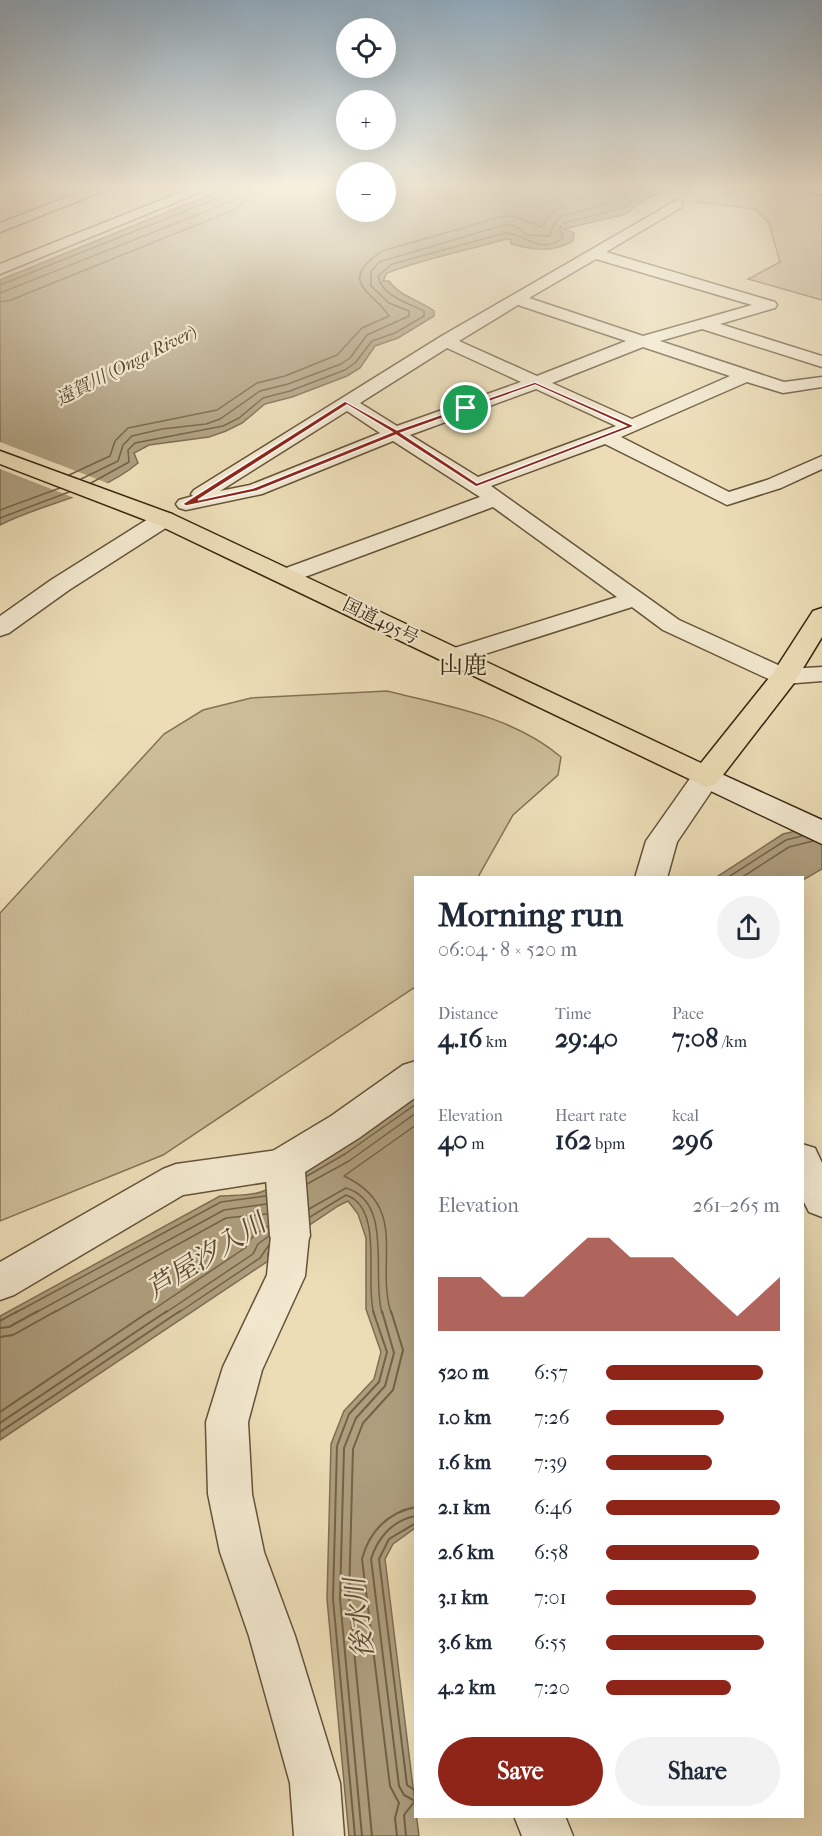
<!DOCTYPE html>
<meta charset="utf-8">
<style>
:root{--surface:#fff;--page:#f2f2f3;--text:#1f2937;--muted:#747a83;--accent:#8f2418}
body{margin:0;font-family:"IM FELL French Canon","Noto Serif JP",serif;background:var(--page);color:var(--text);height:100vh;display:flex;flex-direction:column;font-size:22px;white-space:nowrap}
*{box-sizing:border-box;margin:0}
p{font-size:20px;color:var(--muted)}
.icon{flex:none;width:33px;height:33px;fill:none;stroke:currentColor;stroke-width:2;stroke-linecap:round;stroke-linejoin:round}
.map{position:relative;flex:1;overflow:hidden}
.details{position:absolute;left:414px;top:876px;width:390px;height:942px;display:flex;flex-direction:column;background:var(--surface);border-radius:0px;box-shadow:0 6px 24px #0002}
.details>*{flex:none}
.fabs{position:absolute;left:336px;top:18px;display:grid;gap:12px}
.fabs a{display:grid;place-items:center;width:60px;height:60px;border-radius:50%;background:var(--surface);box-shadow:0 6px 24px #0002;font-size:30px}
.pin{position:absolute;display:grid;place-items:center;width:51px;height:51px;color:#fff;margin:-26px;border:3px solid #fff;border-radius:50%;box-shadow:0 2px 6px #0007}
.round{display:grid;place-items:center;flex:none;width:63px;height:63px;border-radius:32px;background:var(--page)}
.headline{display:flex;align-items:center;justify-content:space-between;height:102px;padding:0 24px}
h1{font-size:33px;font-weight:800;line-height:45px}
.metrics{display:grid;grid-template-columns:repeat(3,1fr);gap:9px;height:102px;padding:6px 24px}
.metrics div{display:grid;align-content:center}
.metrics b{font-size:26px;font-weight:800}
.metrics small{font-size:16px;font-weight:400}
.metrics p{font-size:16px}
.chart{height:168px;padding:12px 24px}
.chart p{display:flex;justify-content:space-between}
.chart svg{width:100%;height:108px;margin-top:6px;fill:var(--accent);opacity:.7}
.action{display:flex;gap:12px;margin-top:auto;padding:12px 24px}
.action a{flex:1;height:69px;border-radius:36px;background:var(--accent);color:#fff;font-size:24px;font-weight:800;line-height:69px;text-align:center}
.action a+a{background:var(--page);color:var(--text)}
ul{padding:0 24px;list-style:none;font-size:20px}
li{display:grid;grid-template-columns:96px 72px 1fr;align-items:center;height:45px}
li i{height:15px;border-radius:8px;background:var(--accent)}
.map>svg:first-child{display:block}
.green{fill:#cdbe9a;stroke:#827254;stroke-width:1.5}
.water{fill:#ae9e7e;stroke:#7e6e52;stroke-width:1.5}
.pier{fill:#ecddb7}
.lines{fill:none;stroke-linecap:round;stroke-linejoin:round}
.shore-far1{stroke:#726246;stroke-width:1.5}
.shore{stroke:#726246;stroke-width:2}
.minor-casing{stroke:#645339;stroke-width:3}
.tertiary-casing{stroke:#645339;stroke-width:3}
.secondary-casing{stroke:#37250f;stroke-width:3}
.trunk-casing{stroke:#37250f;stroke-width:3}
.minor{fill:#f3e9d0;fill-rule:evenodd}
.tertiary{fill:#f3e9d0;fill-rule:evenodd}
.secondary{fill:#f3e9d0;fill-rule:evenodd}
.trunk{fill:#ecddb7;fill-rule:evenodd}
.route{fill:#8f2418;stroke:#fff;stroke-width:1.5;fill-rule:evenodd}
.labels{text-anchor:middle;stroke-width:4.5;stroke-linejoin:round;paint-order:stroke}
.far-water-label{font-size:18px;font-style:italic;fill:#5b4930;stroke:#f3e9d0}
.far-street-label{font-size:18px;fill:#37250f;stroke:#f3e9d0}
.quarter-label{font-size:24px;fill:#37250f;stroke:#f3e9d0}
.near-water-label{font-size:27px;font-style:italic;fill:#5b4930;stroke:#f3e9d0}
</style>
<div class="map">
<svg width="822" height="1836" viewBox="0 0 822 1836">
<rect width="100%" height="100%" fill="#ecddb7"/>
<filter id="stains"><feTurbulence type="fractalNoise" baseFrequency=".00333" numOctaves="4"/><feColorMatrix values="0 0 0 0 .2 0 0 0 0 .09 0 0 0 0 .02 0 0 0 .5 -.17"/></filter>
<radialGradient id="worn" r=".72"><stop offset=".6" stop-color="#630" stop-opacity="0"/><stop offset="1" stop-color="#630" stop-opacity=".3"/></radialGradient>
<g class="green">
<path d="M803 185H822V300L748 279 780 262 769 223 755 209 694 202 753 186 800 194Z"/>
<path d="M387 691C447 706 513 716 561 757L558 775 513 815 478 877 416 878 415 987 163 1155 0 1221V913L164 734 203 710 251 698Z"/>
</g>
<g class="water">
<path d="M233 185H346V212H386V185H673L638 204 626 214 564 229 574 233 573 241C552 253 534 250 511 244V239H506C466 251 426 258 387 273L383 281H389C399 296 419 300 434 311V316L398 338 375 346 360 368 347 376 292 397 265 404 242 423 226 431 209 437 149 445 134 453 138 463C99 496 45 502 0 525V280Z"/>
<path d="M822 825V869L803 880 802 878H715L783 834Z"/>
<path d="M415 1097V1528L393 1544 385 1559 419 1836H349L327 1599 331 1444 344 1411 374 1379 381 1352 366 1309V1238L358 1214 348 1201 338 1206 268 1253V1261L0 1440V1316L220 1196C233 1195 249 1196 261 1192 318 1171 367 1131 415 1097Z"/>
</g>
<path class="pier" d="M0 442 110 484 77 499 0 469Z"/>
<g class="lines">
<g class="shore-far1">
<path d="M0 285 228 194 233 185"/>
<path d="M0 293 232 201 238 195 240 185"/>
<path d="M0 302 11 300 236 209 246 199 249 185"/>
<path d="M69 475 110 456 115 441 128 428 217 410 257 383 285 376 337 355 362 328 389 316C373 291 336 282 382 251L501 217 513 216 542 227C561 191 595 204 625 185"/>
<path d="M81 479 118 461 123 445 132 436 162 429 206 424 220 419 260 391 288 384 341 364 350 358 367 335 409 316V311L389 303 371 286V272L379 262 504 225 515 226 527 235 550 236 554 223 561 216 620 201 631 192 647 185"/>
<path d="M91 483 129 462 128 450 135 443 223 426 239 418 263 398 290 391 345 370 355 363 372 341 395 333 424 316V311C408 303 382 296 378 276L392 264 505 233C527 233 537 256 563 238L560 229 563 223 623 208 661 185"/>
<path d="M0 510 60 488"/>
<path d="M0 518 69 492"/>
<path d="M727 878 786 840 802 836"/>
<path d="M741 878 789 847 813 841"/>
<path d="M307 1176 345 1154 416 1104"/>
<path d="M307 1184 349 1161 416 1113"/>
<path d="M309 1209 346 1188C394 1202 371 1277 382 1313"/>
<path d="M310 1217 346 1195C385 1208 364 1284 374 1313"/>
<path d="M15 1313 221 1202 266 1196"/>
<path d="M35 1313 224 1210 266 1204"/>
<path d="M53 1313 226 1218 267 1214"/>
<path d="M148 1313 245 1248 253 1236 268 1226"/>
<path d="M165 1313 253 1254 258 1244 269 1236"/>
<path d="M178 1313 260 1258 269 1245"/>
<path d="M391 1313C375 1261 410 1207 344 1176L416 1125"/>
</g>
<g class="shore">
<path d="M0 1321 18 1311"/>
<path d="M0 1328 9 1327 38 1311"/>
<path d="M0 1337 13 1335 56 1311"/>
<path d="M0 1412 150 1311"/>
<path d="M0 1423 167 1311"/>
<path d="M0 1432 180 1311"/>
<path d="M416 1523 389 1539 379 1559 407 1785 416 1791"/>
<path d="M355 1836 333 1599 337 1446 349 1414 379 1382 387 1352 373 1311"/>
<path d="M362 1836 340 1599 344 1448 356 1418 385 1386 394 1353 382 1311"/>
<path d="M372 1836 349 1598 353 1449 363 1423 393 1390 403 1350 391 1311"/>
<path d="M397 1836 395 1818 399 1803 390 1786 362 1559C369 1532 388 1512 416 1507"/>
<path d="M406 1836 404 1815 415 1801 404 1795 399 1786 371 1559C378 1537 393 1520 416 1516"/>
</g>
<g class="minor-casing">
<g id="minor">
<path d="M99 185H118L0 232V223Z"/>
<path d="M199 185H218L0 274V264Z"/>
<path d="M677 200 682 201V207L606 252 775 302 777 305 775 308 720 324 822 356V367L702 329 660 341 784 382 822 377V387L783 393 747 382 621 437 729 492 767 480 822 456V469L781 488 727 505 605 444 491 486 679 620 787 669 822 667V681L784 684 775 682 663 630 632 607 463 661 454 663 445 661 442 656 445 651 617 597 493 507 294 581H278L275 576 278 571 480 497 393 441 262 494 186 510 179 508 176 504 179 500 193 496 191 494 194 490 440 337ZM596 259 752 305 643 336 529 298ZM518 305 626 341 537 376 459 341ZM643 347 730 376 632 419 552 383ZM447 348 521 382 397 426 360 403ZM536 389 616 426 478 477 410 435ZM347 411 380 433 250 485 220 491Z"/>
<path d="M802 1144 815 1148 822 1163V1217L809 1212 802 1198Z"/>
<path d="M285 1149 298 1153 303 1164 298 1175 285 1179 183 1195 14 1295 0 1300V1262L163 1169 176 1164Z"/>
<path d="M290 1219 303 1224 309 1236 305 1276 262 1370 248 1422 252 1494 264 1552 295 1636 340 1783 344 1836H294L290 1783 249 1636 220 1552 208 1494 206 1422 223 1367 267 1275 271 1236 277 1224Z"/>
<path d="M514 1816H565L573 1836H522Z"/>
</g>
</g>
<g class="tertiary-casing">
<g id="tertiary">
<path d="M164 512 172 514 176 519 172 524 69 590 9 633 0 636V616L51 580 156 514Z"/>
<path d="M706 767 716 770 721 777 677 842 667 878H635L646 841 696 770Z"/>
<path d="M416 1061V1097L359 1138 305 1172 310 1236 304 1249 290 1255 276 1249 270 1236 265 1164 271 1152 331 1116 403 1065Z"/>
</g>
</g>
<g class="secondary-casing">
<g id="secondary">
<path d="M791 185 822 187V195L793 188Z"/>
<path d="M706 767 822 820V844L696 784 691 777 696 770Z"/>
</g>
</g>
<g class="trunk-casing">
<path id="trunk" d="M0 451 172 514 701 763 773 673 813 611 822 608V637L794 683 716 784 706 787 156 524 0 464Z"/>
</g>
<use href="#minor" class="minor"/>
<use href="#tertiary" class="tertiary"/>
<use href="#secondary" class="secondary"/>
<use href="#trunk" class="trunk"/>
</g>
<linearGradient id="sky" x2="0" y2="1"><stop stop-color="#91abbe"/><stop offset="0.42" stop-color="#f6f0df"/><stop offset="1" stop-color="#f6f0df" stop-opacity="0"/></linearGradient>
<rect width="822" height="442" fill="url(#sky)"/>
<path class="route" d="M535 382 635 426 476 487 396 435 257 491 186 506 182 504 345 401 397 430ZM535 385 626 426 477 483 401 433ZM347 405 392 432 253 488 198 500Z"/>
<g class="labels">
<g class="far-water-label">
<text transform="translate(126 365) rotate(-27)" y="6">遠賀川 (Onga River)</text>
</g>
<g class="far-street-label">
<text transform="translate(381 621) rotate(26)" y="6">国道495号</text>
</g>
<g class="quarter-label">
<text x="463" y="673">山鹿</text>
</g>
<g class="near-water-label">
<text transform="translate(206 1256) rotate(-32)" y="9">芦屋汐入川</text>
<text transform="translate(359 1618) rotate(-97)" y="9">後水川</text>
</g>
</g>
<rect width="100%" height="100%" filter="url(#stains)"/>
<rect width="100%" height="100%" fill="url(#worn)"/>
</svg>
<div class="fabs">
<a><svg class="icon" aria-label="locate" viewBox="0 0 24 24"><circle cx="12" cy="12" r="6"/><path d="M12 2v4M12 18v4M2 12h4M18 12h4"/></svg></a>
<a>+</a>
<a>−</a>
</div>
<div class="pin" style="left:466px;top:408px;background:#1e9e55"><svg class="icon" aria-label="arrive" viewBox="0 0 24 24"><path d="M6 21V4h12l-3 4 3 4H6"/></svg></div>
<section class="details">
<div class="headline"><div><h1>Morning run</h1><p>06:04 · 8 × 520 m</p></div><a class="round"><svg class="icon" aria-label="share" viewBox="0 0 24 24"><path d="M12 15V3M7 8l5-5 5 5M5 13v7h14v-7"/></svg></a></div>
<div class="metrics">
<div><p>Distance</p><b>4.16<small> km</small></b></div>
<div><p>Time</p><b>29:40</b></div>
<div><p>Pace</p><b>7:08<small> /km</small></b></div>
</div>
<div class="metrics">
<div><p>Elevation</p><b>40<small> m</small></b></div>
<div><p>Heart rate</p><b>162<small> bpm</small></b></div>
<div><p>kcal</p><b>296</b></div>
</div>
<div class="chart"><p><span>Elevation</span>261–265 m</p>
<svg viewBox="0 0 160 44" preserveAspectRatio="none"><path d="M0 44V22L10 22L20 22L30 30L40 30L50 22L60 14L70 6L80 6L90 14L100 14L110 14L120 22L130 30L140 38L150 30L160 22V44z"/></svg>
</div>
<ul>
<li><b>520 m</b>6:57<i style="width:90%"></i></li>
<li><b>1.0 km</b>7:26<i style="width:68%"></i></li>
<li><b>1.6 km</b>7:39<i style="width:61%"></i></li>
<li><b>2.1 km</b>6:46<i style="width:100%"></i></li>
<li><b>2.6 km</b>6:58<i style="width:88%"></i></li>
<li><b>3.1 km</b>7:01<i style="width:86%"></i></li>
<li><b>3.6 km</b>6:55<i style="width:91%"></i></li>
<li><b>4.2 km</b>7:20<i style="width:72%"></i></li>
</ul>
<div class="action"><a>Save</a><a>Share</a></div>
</section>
</div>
